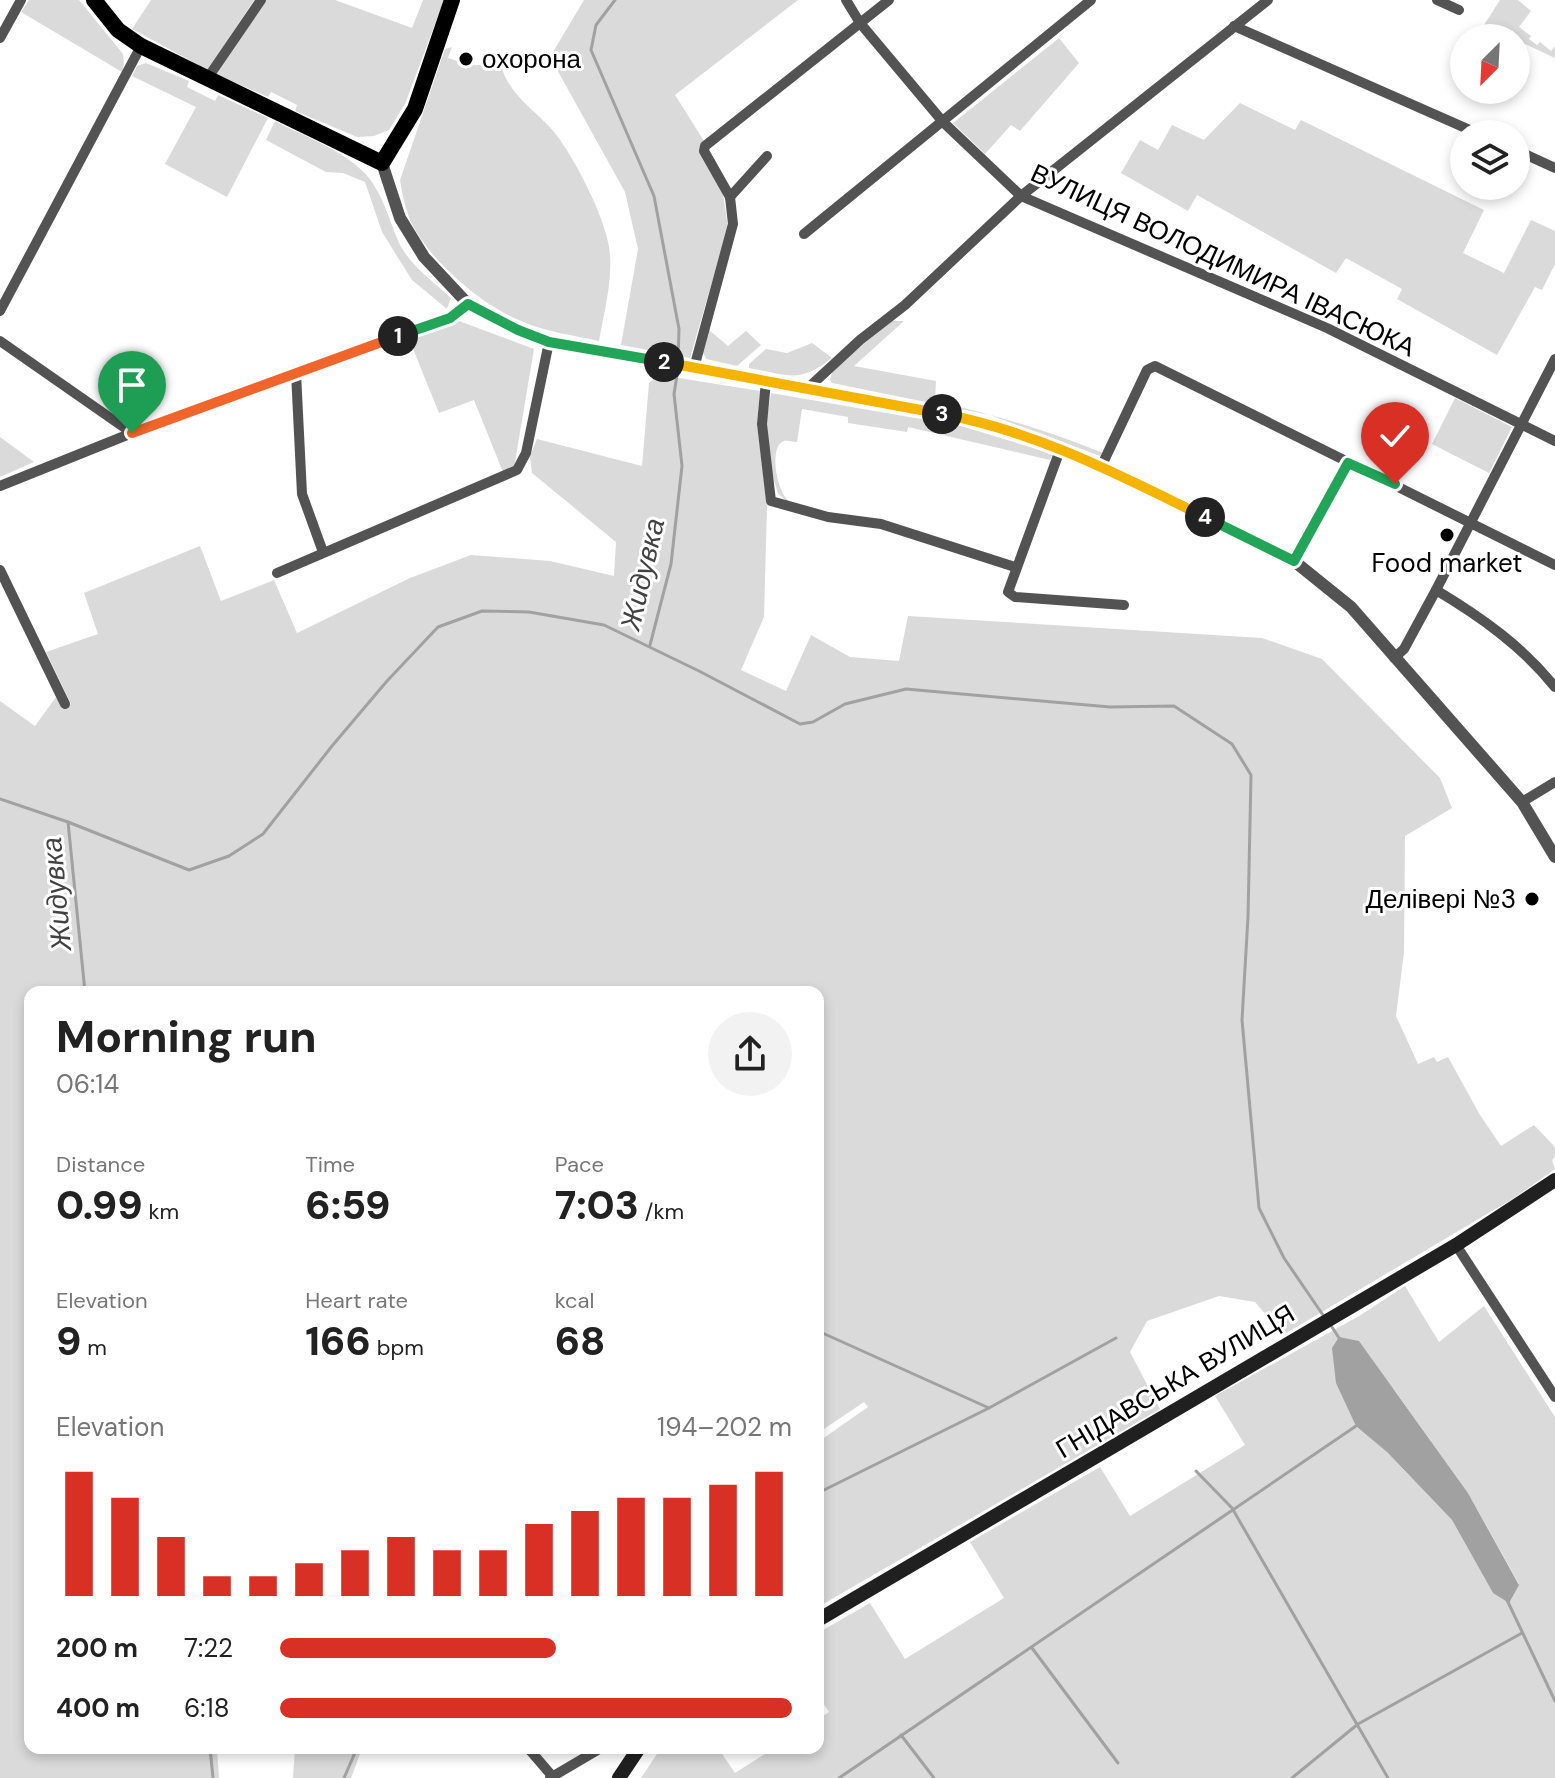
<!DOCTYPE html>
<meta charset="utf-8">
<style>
:root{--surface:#fff;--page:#f2f2f2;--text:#222;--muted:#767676;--accent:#d93025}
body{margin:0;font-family:"DM Sans",sans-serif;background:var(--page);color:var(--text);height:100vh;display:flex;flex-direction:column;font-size:30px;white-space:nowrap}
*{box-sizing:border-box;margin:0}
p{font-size:26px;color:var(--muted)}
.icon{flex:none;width:44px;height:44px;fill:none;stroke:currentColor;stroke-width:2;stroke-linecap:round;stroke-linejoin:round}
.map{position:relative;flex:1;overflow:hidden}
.panel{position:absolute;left:24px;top:986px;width:800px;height:768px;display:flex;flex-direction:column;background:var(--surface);border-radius:16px;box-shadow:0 4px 12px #0003}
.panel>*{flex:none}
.needle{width:52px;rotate:204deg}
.controls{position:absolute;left:1450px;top:24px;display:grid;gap:16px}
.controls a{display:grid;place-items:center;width:80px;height:80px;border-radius:50%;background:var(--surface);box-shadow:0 4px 12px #0003;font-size:40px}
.pin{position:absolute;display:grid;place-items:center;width:68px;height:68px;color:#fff;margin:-82px -34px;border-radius:50% 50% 50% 0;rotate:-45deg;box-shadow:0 0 8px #0007}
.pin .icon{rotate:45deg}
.km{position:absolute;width:40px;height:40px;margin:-20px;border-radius:50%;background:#222;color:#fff;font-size:22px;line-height:40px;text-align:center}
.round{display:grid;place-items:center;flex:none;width:84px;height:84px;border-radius:42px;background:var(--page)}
.summary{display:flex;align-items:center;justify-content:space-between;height:136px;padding:0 32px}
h1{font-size:44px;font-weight:800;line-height:60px}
.metrics{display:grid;grid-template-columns:repeat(3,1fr);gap:12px;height:136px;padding:8px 32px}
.metrics div{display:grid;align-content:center}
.metrics b{font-size:40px;font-weight:800}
.metrics small{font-size:22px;font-weight:400}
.metrics p{font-size:22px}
.chart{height:224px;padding:16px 32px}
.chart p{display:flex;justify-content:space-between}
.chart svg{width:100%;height:144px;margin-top:8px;stroke:var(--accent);stroke-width:6}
ul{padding:0 32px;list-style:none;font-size:26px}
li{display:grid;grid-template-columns:128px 96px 1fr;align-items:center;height:60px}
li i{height:20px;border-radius:10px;background:var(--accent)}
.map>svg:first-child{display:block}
.green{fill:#dadada;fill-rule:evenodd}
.water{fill:#a1a1a1}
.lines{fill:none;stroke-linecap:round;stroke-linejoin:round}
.stream{stroke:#a1a1a1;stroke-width:3}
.minor{stroke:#535353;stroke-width:10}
.tertiary{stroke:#535353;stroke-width:12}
.secondary{stroke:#202020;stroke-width:14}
.primary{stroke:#000;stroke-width:16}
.split-1-casing{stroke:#fff;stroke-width:16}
.split-2-casing{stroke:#fff;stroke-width:16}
.split-3-casing{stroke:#fff;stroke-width:16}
.split-4-casing{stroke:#fff;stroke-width:16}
.split-5-casing{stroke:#fff;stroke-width:16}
.split-1{stroke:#f0652b;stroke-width:10}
.split-2{stroke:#22a559;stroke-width:10}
.split-3{stroke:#f5b400;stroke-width:10}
.split-4{stroke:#f5b400;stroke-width:10}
.split-5{stroke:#22a559;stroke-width:10}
.poi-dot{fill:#000;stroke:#fff;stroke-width:3}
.labels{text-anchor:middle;stroke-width:6;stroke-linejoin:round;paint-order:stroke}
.poi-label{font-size:26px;fill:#000;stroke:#fff;text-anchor:start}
.street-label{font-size:26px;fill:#000;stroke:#fff}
.water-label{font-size:28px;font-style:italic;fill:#424242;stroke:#fff}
</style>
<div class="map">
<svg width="1555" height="1778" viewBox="0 0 1555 1778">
<rect width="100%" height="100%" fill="#fff"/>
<g class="green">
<path d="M29 0H79L123 54 124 64 122 72 21 12Z"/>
<path d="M151 0H254L208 70 132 29Z"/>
<path d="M265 0H335L412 28 423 0H444L405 104 389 130 374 136 357 137 295 111 297 105 271 92 268 97 216 74Z"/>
<path d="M584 0H798L675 95 704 141 723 194 728 227 690 358 621 345 638 249 625 192 550 57Z"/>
<path d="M1500 0H1518L1531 11 1519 27 1531 36 1529 39 1537 45 1540 42 1551 51 1555 46V58L1484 25Z"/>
<path d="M1059 38 1079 63 1020 131 1011 125 985 154 953 123Z"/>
<path d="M452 47 448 58 469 65H501C508 94 535 110 554 132 574 156 609 224 610 255 612 283 604 313 599 341 573 335 546 332 521 321 485 307 437 266 417 233 407 217 403 199 400 180L445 49Z"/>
<path d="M146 63 189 81 187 87 215 101 218 95 268 118 227 197 165 164 196 107 132 76 137 66Z"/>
<path d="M1240 103 1295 130 1301 120 1484 210 1463 253 1504 273 1531 220 1555 231V264L1542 290 1535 287 1497 355 1397 299 1402 289 1346 258 1336 273 1197 195 1188 211 1121 173 1140 140 1158 150 1172 125 1204 140Z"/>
<path d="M275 121C305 137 347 151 369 178 384 197 390 223 400 245 411 266 434 282 451 298L447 309 412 280 382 232 365 182 343 173 326 172 266 140Z"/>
<path d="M459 321 534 349 514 468 503 472 474 400 439 413 409 339Z"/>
<path d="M892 321H904L854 366 936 381 935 401C993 414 1048 431 1103 453L1100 456 990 415 832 383 830 380 833 369Z"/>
<path d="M709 330 728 346 746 331 761 345 737 366 706 359 702 350Z"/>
<path d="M812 343 832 358C799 384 788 375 749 368V364L766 349 787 353Z"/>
<path d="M660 375 760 391 757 424 767 507 764 617 741 670 786 691 811 635 850 657 899 661 908 616 1262 638 1322 659 1440 778 1452 808 1405 836 1404 952 1396 1016 1418 1064 1434 1057 1437 1062 1448 1057 1480 1115 1501 1146 1534 1125 1555 1147V1157L1552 1160 1555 1169 1514 1198 1283 1335 1255 1302 1219 1296 1147 1321 1130 1352 1160 1409 818 1607V1442L868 1407 864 1402 818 1433V992H30V1748H217L219 1778H0V701L35 726 56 697 62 709 71 704 46 652 98 634 84 593 200 546 221 601 274 580 297 633 410 578 471 555 550 561 614 576 616 542 532 473 530 456 537 439 642 466 649 383Z"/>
<path d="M771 393 961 426 1053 454 1050 460 908 427 907 432 848 423V417L802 409 797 442C794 442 786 440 784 441 768 446 777 493 789 501 794 504 802 506 807 508L788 503 778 493 772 474 766 424Z"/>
<path d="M1455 398 1512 427 1489 473 1432 444Z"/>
<path d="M0 437 34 462 0 477Z"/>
<path d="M1405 1286 1439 1342 1484 1306 1555 1417V1778H641L661 1748H718L735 1773 774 1748H818V1719L829 1712 818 1695V1633L870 1603 905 1659 1004 1598 970 1542 1100 1467 1130 1516 1245 1445 1215 1396 1359 1316ZM1393 1388 1468 1493 1519 1584 1493 1593 1452 1520 1387 1452Z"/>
<path d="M295 1748H371L360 1754 351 1778H293Z"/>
</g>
<path class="water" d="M1339 1337 1359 1341 1468 1493 1519 1585 1509 1603 1493 1593 1452 1520 1387 1452 1356 1426 1336 1383 1332 1348Z"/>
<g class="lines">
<g class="stream">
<path d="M615 0 596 25 591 50 654 196 679 329 678 361"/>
<path d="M650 645 671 564 682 466 674 394 678 369"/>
<path d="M0 799 68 822"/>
<path d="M85 992 68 822 189 870 229 856 263 834 332 746 387 681 438 627 482 611 529 612 604 625 699 671 800 724 813 722 845 704 906 689 1110 707 1174 706 1232 744 1251 775 1248 917 1242 1020 1259 1208 1284 1258 1325 1318"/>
<path d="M1330 1324 1341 1341"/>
<path d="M818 1331 989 1408"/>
<path d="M1196 1471 1232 1508 1388 1778"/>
<path d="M818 1493 989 1408 1116 1338"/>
<path d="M1507 1600 1555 1701"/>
<path d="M1032 1648 1118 1763"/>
<path d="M901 1735 934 1778"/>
<path d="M210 1748 213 1778"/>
<path d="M344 1778 357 1748"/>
<path d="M839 1778 1356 1426"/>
<path d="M1292 1778 1358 1724 1522 1633"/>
</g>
<g class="minor">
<path d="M846 0 860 23 943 122 1021 196 1327 328 1555 441"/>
<path d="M1437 0 1459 10"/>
<path d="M1234 26 1479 134"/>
<path d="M0 38 21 0"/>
<path d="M207 79 261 0"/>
<path d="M1516 150 1555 168"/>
<path d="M730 197 767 156"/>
<path d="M804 234 1091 0"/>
<path d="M0 311 141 46"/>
<path d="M0 341 132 433"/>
<path d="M694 368 733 224 730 197 704 151 705 146 889 0"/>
<path d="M296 373 302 494 323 552"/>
<path d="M766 381 762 424 771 501 828 517 881 524 1015 567"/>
<path d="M807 389 860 340 905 305 1021 196 1268 0"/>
<path d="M1060 450 1008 592 1015 597 1124 605"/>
<path d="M1101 467 1147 370 1155 366 1555 565"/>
<path d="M0 486 132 433 450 318 468 304"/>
<path d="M1294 561 1348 463"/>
<path d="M0 570 65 704"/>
<path d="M277 573 517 470 526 453 549 342"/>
<path d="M1436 590C1481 617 1522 646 1555 687"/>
<path d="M1394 658 1404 649 1436 590 1555 359"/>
<path d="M1522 802 1555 782"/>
<path d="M1456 1245 1555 1397"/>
<path d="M528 1748 553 1777"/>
<path d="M550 1778 601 1748"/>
</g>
<path class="tertiary" d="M382 163 400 218 424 257 468 304 518 330 549 342 968 419 1020 434 1101 467 1294 561 1351 607 1522 802 1555 857"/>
<g class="secondary">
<path d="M818 1620 1456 1245 1555 1180"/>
<path d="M619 1778 639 1748"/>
</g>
<path class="primary" d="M94 0 118 30 141 46 382 163 415 109 452 0"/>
</g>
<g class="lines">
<g class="split-1-casing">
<path id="split-1" d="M132 433 398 336"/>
</g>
<g class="split-2-casing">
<path id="split-2" d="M398 336 450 318 468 304 518 330 549 342 664 362"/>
</g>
<g class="split-3-casing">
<path id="split-3" d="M664 362 942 414"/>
</g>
<g class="split-4-casing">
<path id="split-4" d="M942 414C1036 431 1121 476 1205 517"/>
</g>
<g class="split-5-casing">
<path id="split-5" d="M1205 517 1294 561 1348 463 1395 484"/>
</g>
<use href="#split-1" class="split-1"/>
<use href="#split-2" class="split-2"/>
<use href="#split-3" class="split-3"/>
<use href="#split-4" class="split-4"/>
<use href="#split-5" class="split-5"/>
</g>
<g class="poi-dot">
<circle cx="466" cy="59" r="8"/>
<circle cx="1447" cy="535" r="8"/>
<circle cx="1532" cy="899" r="8"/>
</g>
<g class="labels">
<g class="poi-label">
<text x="482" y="68">охорона</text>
<text x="1447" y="572" text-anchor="middle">Food market</text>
<text x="1516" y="908" text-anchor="end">Делівері №3</text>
</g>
<g class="street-label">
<text transform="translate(1223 260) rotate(25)" y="9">ВУЛИЦЯ ВОЛОДИМИРА ІВАСЮКА</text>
<text transform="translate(1175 1381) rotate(-31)" y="9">ГНІДАВСЬКА ВУЛИЦЯ</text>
</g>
<g class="water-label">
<text transform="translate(642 574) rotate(-77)" y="10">Жидувка</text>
<text transform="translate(56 894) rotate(-95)" y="10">Жидувка</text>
</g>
</g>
</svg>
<div class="controls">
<a><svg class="needle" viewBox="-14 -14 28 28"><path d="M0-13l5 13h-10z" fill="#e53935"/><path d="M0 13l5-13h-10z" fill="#767676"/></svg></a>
<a><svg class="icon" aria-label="layers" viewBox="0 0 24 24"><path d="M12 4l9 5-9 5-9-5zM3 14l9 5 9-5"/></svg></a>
</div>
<div class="pin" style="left:132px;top:433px;background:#1e9e55"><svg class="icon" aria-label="arrive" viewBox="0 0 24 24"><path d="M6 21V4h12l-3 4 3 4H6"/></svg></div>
<div class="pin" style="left:1395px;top:484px;background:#d93025"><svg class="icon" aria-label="check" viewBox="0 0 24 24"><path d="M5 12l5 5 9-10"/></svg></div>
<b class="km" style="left:398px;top:336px">1</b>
<b class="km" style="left:664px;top:362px">2</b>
<b class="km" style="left:942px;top:414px">3</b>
<b class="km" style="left:1205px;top:517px">4</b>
<section class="panel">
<div class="summary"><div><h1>Morning run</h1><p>06:14</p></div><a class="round"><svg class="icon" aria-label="share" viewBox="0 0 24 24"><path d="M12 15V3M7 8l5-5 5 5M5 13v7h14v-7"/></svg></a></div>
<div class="metrics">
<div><p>Distance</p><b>0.99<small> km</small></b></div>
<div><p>Time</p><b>6:59</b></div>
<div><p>Pace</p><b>7:03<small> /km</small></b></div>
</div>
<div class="metrics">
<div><p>Elevation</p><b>9<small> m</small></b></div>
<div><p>Heart rate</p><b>166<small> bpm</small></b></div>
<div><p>kcal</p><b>68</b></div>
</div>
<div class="chart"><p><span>Elevation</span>194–202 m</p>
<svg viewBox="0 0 160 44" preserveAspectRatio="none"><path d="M5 44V6M15 44V14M25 44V26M35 44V38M45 44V38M55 44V34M65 44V30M75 44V26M85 44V30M95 44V30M105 44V22M115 44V18M125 44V14M135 44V14M145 44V10M155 44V6"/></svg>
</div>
<ul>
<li><b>200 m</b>7:22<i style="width:54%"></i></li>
<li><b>400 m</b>6:18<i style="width:100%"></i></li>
</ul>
</section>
</div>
